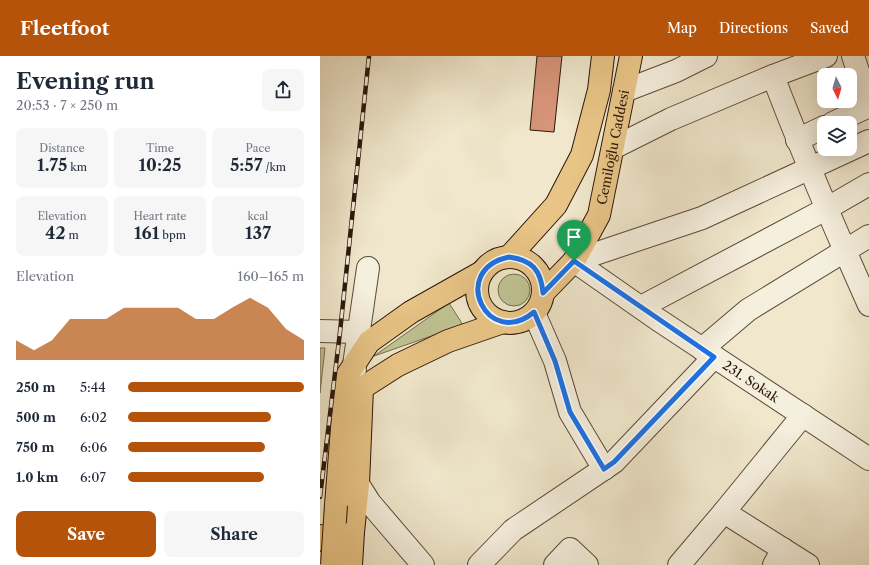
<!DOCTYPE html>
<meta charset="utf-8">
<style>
:root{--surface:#fff;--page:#f6f6f7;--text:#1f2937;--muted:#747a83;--accent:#b45309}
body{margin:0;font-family:"Libre Caslon Text",serif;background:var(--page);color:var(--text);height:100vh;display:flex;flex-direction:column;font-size:15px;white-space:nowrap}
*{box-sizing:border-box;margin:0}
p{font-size:13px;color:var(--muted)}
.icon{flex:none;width:22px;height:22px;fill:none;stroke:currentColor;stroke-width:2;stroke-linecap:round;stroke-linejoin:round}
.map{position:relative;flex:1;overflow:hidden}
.panel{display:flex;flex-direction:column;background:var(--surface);width:320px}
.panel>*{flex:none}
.needle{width:26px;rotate:175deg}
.fabs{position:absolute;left:497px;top:12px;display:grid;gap:8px}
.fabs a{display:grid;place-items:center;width:40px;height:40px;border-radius:8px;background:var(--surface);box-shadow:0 4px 16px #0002;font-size:20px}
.pin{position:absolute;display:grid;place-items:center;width:34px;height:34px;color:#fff;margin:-41px -17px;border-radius:50% 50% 50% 0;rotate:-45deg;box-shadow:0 0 4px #0007}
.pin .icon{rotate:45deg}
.round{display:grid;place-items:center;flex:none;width:42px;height:42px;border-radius:8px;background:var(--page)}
.summary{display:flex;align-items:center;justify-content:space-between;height:68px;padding:0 16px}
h1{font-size:22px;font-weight:800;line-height:30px}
.metrics{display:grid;grid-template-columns:repeat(3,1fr);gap:6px;height:68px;padding:4px 16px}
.metrics div{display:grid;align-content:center;border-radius:8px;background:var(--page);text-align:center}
.metrics b{font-size:17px;font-weight:800}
.metrics small{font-size:11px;font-weight:400}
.metrics p{font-size:11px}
.chart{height:112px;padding:8px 16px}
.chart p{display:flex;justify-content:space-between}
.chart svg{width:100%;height:72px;margin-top:4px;fill:var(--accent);opacity:.7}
.button{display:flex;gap:8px;margin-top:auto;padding:8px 16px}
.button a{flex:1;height:46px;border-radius:8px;background:var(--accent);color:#fff;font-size:16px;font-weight:800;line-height:46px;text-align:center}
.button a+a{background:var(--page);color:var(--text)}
ul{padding:0 16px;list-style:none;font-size:13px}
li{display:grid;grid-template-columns:64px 48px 1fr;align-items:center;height:30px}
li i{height:10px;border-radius:5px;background:var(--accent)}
header{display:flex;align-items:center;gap:24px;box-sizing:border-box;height:56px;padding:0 20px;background:var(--accent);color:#fff}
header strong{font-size:19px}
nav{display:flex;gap:22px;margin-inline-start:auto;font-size:14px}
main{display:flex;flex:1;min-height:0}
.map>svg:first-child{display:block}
.green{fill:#c0c393;stroke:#766c4e}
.building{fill:#d69478;stroke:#2b1608}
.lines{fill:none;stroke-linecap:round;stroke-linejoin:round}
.minor-casing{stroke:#5c4a39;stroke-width:24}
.major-casing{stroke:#2b1608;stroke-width:24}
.minor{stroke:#f5efde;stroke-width:22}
.major{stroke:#e8c486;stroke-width:22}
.rail-casing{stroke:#2b1608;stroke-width:4.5}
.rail{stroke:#f5efde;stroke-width:3;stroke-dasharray:9;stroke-linecap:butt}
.major-bridge-casing{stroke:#2b1608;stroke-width:24;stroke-linecap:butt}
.major-bridge{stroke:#e8c486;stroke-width:22}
.route-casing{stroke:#fff;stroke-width:8}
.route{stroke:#1a73e8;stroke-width:5}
.labels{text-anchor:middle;stroke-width:4;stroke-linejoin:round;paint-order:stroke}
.street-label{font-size:13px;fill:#2b1608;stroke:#f5efde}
</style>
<header>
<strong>Fleetfoot</strong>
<nav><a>Map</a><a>Directions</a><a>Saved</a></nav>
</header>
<main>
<section class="panel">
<div class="summary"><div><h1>Evening run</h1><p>20:53 · 7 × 250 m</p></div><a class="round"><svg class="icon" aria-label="share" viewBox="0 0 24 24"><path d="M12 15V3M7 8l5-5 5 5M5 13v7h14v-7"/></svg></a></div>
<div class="metrics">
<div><p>Distance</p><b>1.75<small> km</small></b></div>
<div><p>Time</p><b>10:25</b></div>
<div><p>Pace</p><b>5:57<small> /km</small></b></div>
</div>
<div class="metrics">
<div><p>Elevation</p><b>42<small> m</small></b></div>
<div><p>Heart rate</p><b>161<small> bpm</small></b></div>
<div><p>kcal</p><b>137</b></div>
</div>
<div class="chart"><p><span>Elevation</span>160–165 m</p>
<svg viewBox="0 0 160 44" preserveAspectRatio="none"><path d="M0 44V32L10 38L20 32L30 19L40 19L50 19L60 12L70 12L80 12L90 12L100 19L110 19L120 12L130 6L140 12L150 25L160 32V44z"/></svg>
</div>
<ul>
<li><b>250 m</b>5:44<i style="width:100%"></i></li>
<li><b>500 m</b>6:02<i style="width:81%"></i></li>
<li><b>750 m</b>6:06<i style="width:78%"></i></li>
<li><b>1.0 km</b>6:07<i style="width:77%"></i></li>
</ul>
<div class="button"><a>Save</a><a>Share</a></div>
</section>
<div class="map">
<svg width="549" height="509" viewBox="0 0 549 509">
<rect width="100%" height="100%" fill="#f0e7cc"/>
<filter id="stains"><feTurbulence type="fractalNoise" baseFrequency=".005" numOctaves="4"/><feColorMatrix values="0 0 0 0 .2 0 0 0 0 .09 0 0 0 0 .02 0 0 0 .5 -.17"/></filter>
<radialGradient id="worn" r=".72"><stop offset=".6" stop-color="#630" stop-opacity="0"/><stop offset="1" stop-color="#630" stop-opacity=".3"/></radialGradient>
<g class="green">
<circle cx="194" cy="234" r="16"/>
<path d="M129 247 143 269 54 300Z"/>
<path d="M0 292H5L0 337Z"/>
</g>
<path class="building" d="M217 0H242L234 76 210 74Z"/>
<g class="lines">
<g class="minor-casing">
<g id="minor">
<path d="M533 0 549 48"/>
<path d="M453 20 506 0"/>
<path d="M304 35 356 15 386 0"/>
<path d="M513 67 549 50"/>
<path d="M477 84 504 71"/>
<path d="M293 92 351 63 453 20C482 97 515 173 549 249"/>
<path id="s1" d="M254 205 337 263 549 403"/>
<path d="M254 205 382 162 549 85"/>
<path d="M321 251 506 153 549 128"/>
<path d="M214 257 235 305 250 356 284 413"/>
<path d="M0 275 39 276"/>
<path d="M382 293 428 254 549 180"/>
<path d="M35 313 34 309 48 212"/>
<path d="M483 359 404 456 488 509"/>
<path d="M38 428 50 447 103 509"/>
<path d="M159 509 193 474 294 406 394 301"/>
<path d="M235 509 250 493 267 509"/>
<path d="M359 509 404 456"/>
<path d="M454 509 463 493"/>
</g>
</g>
<g class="major-casing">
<g id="major">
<path d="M189 201 236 149 262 99 279 34 283 0"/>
<circle cx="190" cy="234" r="33"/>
<path id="s2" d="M223 237 254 205 279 159 311 0"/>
<path d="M16 449 26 321 49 286 91 256 162 216"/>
<path d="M33 476 38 428 42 332 78 309 128 285 183 266"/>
<path d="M0 480 27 501"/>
</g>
</g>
<use href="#minor" class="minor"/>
<use href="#major" class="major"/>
<g class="rail-casing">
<path id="rail" d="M0 441 20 276 49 0"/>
</g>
<use href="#rail" class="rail"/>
<g class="major-bridge-casing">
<g id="major-bridge">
<path d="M12 509 16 449"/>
<path d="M31 509 33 476"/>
</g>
</g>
<use href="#major-bridge" class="major-bridge"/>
</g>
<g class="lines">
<g class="route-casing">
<path id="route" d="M189 201C212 204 221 214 223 237L254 205 394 301 294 406 284 413 250 356 235 305 214 256C168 295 128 214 189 201Z"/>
</g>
<use href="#route" class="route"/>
</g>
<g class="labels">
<g class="street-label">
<text dy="5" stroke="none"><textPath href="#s2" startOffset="166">Cemiloğlu Caddesi</textPath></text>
<text dy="5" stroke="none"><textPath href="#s1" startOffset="214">231. Sokak</textPath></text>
</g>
</g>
<rect width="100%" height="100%" filter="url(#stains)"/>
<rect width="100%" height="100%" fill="url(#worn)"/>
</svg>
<div class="fabs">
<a><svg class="needle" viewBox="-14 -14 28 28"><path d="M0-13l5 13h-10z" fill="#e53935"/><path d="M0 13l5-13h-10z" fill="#747a83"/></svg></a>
<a><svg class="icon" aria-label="layers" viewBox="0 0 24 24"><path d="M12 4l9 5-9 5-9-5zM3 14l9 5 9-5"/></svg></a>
</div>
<div class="pin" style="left:254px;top:205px;background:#1e9e55"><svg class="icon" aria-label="arrive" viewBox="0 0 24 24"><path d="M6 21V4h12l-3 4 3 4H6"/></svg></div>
</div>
</main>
